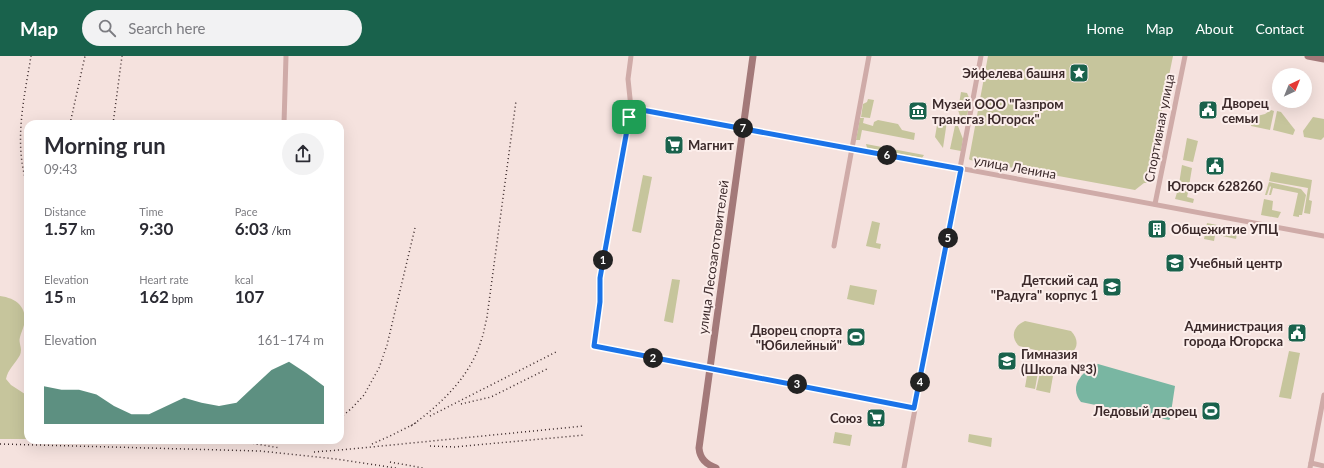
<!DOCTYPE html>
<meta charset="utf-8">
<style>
:root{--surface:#fff;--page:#f2f2f3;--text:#2b2b33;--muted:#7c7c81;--accent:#19624c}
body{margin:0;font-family:Lato,sans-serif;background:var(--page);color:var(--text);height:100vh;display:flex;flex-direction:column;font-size:15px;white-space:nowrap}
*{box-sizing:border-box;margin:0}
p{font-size:13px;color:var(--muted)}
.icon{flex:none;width:22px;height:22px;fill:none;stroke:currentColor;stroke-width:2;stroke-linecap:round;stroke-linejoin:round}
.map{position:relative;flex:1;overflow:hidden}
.sheet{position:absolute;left:24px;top:64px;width:320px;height:324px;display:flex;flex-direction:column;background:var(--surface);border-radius:12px;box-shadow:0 4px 16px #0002}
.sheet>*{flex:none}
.needle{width:26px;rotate:43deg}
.fabs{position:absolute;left:1272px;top:12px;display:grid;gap:8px}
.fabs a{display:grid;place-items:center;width:40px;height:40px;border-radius:50%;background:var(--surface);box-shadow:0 4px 16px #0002;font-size:20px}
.pin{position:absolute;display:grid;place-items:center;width:34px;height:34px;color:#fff;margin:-17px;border-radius:8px;box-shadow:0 2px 6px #0006}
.km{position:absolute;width:20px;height:20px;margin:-10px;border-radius:50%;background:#222;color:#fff;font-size:11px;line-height:20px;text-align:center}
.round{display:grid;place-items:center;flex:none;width:42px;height:42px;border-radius:21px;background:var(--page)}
.summary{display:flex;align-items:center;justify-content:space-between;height:68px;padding:0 20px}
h1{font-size:22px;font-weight:700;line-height:30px}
.figures{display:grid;grid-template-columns:repeat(3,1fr);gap:6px;height:68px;padding:4px 20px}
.figures div{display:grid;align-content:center}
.figures b{font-size:17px;font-weight:700}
.figures small{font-size:11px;font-weight:400}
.figures p{font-size:11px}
.chart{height:112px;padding:8px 20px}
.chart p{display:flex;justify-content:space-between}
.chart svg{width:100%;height:72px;margin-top:4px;fill:var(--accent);opacity:.7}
header{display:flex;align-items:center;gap:24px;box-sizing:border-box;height:56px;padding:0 20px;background:var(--accent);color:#fff}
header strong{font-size:19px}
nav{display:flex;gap:22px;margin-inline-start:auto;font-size:14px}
.search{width:280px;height:36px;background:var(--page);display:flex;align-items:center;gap:10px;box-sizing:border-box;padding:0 14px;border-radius:22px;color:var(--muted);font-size:15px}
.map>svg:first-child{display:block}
.green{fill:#c6c59c}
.water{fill:#79b6a2}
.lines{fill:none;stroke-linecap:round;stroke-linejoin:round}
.street{stroke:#cfaba8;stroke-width:5}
.secondary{stroke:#a37979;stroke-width:7}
.rail{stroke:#3b292a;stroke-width:1.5;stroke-dasharray:1 3;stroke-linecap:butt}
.route-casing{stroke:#fff;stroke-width:8}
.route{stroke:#1a73e8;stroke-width:5}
.labels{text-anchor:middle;stroke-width:4;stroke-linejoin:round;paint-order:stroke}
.poi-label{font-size:13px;font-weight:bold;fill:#3b292a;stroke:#fceeeb;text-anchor:end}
.street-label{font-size:13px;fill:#3b292a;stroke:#fceeeb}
</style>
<header>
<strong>Map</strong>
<div class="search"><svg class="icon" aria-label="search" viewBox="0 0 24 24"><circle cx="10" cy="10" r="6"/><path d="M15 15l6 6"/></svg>Search here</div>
<nav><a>Home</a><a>Map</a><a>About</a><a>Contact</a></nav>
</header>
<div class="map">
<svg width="1324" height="412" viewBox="0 0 1324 412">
<rect width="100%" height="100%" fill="#f5e2de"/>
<g class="green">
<path d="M988 0H1173L1147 127H1144L1135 134 970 104 969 103Z"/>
<path d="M961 36 967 37 970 44 966 66H962L958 54Z"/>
<path d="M868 43 874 44 870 62 861 61 863 48 867 46Z"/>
<path d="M1271 54 1274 55 1270 74 1251 70 1253 61 1265 58Z"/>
<path d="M1277 55 1281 56 1295 74 1293 79 1273 74Z"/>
<path d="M1313 61 1324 63V81L1321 84 1304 81 1303 75Z"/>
<path d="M860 62H864L863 67 873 70 874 66 878 64 898 68 902 74 915 77 914 84 862 74 860 84H856Z"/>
<path d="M938 63 947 65 943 92 935 81Z"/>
<path d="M956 65 963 83 961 95 950 93Z"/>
<path d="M1187 82 1198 85 1193 106 1183 104Z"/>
<path d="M866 88 924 99 922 102 867 92Z"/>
<path d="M1182 109 1192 112 1189 130 1179 128Z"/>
<path d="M1271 116 1312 124 1309 144 1312 145 1310 158 1304 157 1308 132 1269 125Z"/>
<path d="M643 119 652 121 641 177 632 175Z"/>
<path d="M1269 126 1301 133 1306 139 1302 159H1299V161L1293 160 1298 137 1273 132 1271 139H1269L1271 131 1270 130 1267 139H1265Z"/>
<path d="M1179 130 1189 132 1187 141 1194 143 1193 147 1175 143Z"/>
<path d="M1264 143 1273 145 1272 154 1281 156 1278 162 1261 159Z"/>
<path d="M872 165 880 167 876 187 881 188 880 193 866 190Z"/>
<path d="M1207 167 1217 169 1214 185 1204 183Z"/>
<path d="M1220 169 1238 173 1236 183 1218 179Z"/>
<path d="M672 223 680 224 673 267 664 265Z"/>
<path d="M850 229 877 234 874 249 847 243Z"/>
<path d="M0 240C16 242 28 251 24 269 23 273 21 277 20 281 18 287 23 292 20 299 15 308 8 313 6 323L11 329 28 340V383H0Z"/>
<path d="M1025 265 1071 275C1082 286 1076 300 1060 300L1019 290C1010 281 1013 270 1025 265Z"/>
<path d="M1289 295 1300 297 1291 343 1279 341Z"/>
<path d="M1029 309 1039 311 1035 333 1025 331Z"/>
<path d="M1041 312 1054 314 1050 337 1036 334Z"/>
<path d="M835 376 852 379 850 390 833 387Z"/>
<path d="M969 378 992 382 991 391 968 386Z"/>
</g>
<path class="water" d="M1098 308 1175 330 1170 363 1169 364 1081 346C1075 339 1074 329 1080 322 1083 316 1093 312 1098 308Z"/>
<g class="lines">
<g class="street">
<path d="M631 0 628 23 631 52 600 222V246L594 290 915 352"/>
<path d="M631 52 749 73 1324 180"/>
<path d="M284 68 286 0"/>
<path d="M1155 148 1185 0"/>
<path d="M834 190 869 0"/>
<path d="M1311 407 1324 410"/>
<path d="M904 412 981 0"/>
<path d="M1310 412 1324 339"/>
</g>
<g class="secondary">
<path d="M1308 0 1324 3"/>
<path d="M716 412C706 408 700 403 699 392L753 0"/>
</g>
<g class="rail">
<path d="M70 68 85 0"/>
<path d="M113 68 122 0"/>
<path d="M28 131C13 89 24 43 31 0"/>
<path d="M461 348 491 341 549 312"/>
<path d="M430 360 558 295"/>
<path d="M340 362 352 352 364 339 379 312 387 289 415 172"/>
<path d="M411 370C440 349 470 321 481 285 484 277 485 269 487 261L516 45"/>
<path d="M233 384 280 392"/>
<path d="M268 386 287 384"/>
<path d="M0 388 260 395 336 403 396 412"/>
<path d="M372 388 390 380 416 367"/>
<path d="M430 390 454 391 585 379"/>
<path d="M314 396 351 393 584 370"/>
<path d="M390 406 423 412"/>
</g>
</g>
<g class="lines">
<g class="route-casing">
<path id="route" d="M631 52 961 113 914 352 594 290 600 246V222Z"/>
</g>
<use href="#route" class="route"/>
</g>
<defs>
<g id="sight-square" transform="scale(1)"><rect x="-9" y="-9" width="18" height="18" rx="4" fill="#19624c" stroke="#fceeeb"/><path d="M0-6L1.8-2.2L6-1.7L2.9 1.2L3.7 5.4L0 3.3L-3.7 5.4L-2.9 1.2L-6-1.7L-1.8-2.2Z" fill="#fff"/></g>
<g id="civic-square" transform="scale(1)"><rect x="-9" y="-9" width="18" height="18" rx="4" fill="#19624c" stroke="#fceeeb"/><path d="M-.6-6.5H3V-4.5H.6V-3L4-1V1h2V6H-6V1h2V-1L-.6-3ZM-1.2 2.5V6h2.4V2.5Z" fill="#fff"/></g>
<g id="museum-square" transform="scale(1)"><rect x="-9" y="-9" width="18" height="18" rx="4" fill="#19624c" stroke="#fceeeb"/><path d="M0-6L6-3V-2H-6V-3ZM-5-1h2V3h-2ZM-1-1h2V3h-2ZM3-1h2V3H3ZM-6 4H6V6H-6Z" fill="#fff"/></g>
<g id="supermarket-square" transform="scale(1)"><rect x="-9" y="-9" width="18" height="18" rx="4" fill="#19624c" stroke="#fceeeb"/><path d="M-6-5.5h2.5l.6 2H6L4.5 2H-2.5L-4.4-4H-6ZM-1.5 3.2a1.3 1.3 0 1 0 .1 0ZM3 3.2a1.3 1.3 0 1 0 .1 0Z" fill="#fff"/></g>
<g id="building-square" transform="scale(1)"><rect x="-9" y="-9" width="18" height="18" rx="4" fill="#19624c" stroke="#fceeeb"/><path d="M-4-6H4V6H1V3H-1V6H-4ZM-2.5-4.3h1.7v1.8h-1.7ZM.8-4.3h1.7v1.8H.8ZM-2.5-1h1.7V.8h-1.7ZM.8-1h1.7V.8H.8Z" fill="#fff"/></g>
<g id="university-square" transform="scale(1)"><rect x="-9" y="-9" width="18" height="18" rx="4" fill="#19624c" stroke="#fceeeb"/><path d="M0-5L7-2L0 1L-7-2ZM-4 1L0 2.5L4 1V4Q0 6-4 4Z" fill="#fff"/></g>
<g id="school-square" transform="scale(1)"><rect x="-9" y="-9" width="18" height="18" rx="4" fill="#19624c" stroke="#fceeeb"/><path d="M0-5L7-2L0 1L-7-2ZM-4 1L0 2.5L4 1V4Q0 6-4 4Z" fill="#fff"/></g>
<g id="stadium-square" transform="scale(1)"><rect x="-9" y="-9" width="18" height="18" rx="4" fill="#19624c" stroke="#fceeeb"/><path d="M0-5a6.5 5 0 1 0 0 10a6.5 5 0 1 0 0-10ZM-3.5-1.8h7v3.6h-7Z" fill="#fff"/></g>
</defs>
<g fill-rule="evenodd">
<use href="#sight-square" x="1079" y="17"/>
<use href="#civic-square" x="1208" y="54"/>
<use href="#museum-square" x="918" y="55"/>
<use href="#supermarket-square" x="674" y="89"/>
<use href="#civic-square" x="1215" y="110"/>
<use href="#building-square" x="1157" y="173"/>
<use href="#university-square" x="1175" y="207"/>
<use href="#school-square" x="1112" y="231"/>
<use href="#civic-square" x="1297" y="277"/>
<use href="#stadium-square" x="856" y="281"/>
<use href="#school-square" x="1007" y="305"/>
<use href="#stadium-square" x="1211" y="355"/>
<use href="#supermarket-square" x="876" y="362"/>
</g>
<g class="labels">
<g class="poi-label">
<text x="1065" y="22">Эйфелева башня</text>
<text x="1222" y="52" text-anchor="start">Дворец<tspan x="1222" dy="15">семьи</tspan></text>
<text x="932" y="53" text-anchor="start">Музей ООО "Газпром<tspan x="932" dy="15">трансгаз Югорск"</tspan></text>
<text x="688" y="94" text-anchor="start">Магнит</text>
<text x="1215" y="135" text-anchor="middle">Югорск 628260</text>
<text x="1171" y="178" text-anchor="start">Общежитие УПЦ</text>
<text x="1189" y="212" text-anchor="start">Учебный центр</text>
<text x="1098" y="229">Детский сад<tspan x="1098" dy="15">"Радуга" корпус 1</tspan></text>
<text x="1283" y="275">Администрация<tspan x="1283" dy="15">города Югорска</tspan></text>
<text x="842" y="279">Дворец спорта<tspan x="842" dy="15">"Юбилейный"</tspan></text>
<text x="1021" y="303" text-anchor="start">Гимназия<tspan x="1021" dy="15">(Школа №3)</tspan></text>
<text x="1197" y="360">Ледовый дворец</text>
<text x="862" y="367">Союз</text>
</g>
<g class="street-label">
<text transform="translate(1159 72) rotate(-79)" y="5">Спортивная улица</text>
<text transform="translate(1015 111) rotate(10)" y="5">улица Ленина</text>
<text transform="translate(713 201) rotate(-82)" y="5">улица Лесозаготовителей</text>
</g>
</g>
</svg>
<div class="fabs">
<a><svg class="needle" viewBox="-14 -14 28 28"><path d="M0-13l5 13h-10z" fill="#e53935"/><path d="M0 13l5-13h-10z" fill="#7c7c81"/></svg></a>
</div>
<div class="pin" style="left:629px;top:61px;background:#1e9e55"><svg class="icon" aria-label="arrive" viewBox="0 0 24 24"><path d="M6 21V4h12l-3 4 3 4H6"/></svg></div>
<b class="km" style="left:603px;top:204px">1</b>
<b class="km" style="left:653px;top:302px">2</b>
<b class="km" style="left:797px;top:328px">3</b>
<b class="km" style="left:920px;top:326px">4</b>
<b class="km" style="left:948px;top:182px">5</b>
<b class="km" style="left:887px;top:99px">6</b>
<b class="km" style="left:743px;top:72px">7</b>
<section class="sheet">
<div class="summary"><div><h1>Morning run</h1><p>09:43</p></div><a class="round"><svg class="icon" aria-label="share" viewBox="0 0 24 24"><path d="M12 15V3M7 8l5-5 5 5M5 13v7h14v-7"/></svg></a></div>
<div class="figures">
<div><p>Distance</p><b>1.57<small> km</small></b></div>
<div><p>Time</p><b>9:30</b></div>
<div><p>Pace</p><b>6:03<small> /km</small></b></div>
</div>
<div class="figures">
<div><p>Elevation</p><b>15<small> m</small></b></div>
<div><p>Heart rate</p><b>162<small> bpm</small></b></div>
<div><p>kcal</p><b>107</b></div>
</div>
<div class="chart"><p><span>Elevation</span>161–174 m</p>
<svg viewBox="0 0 160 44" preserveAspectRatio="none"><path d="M0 44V21L10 23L20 23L30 26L40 33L50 38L60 38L70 33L80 28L90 31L100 33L110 31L120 21L130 11L140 6L150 13L160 21V44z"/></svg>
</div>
</section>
</div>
